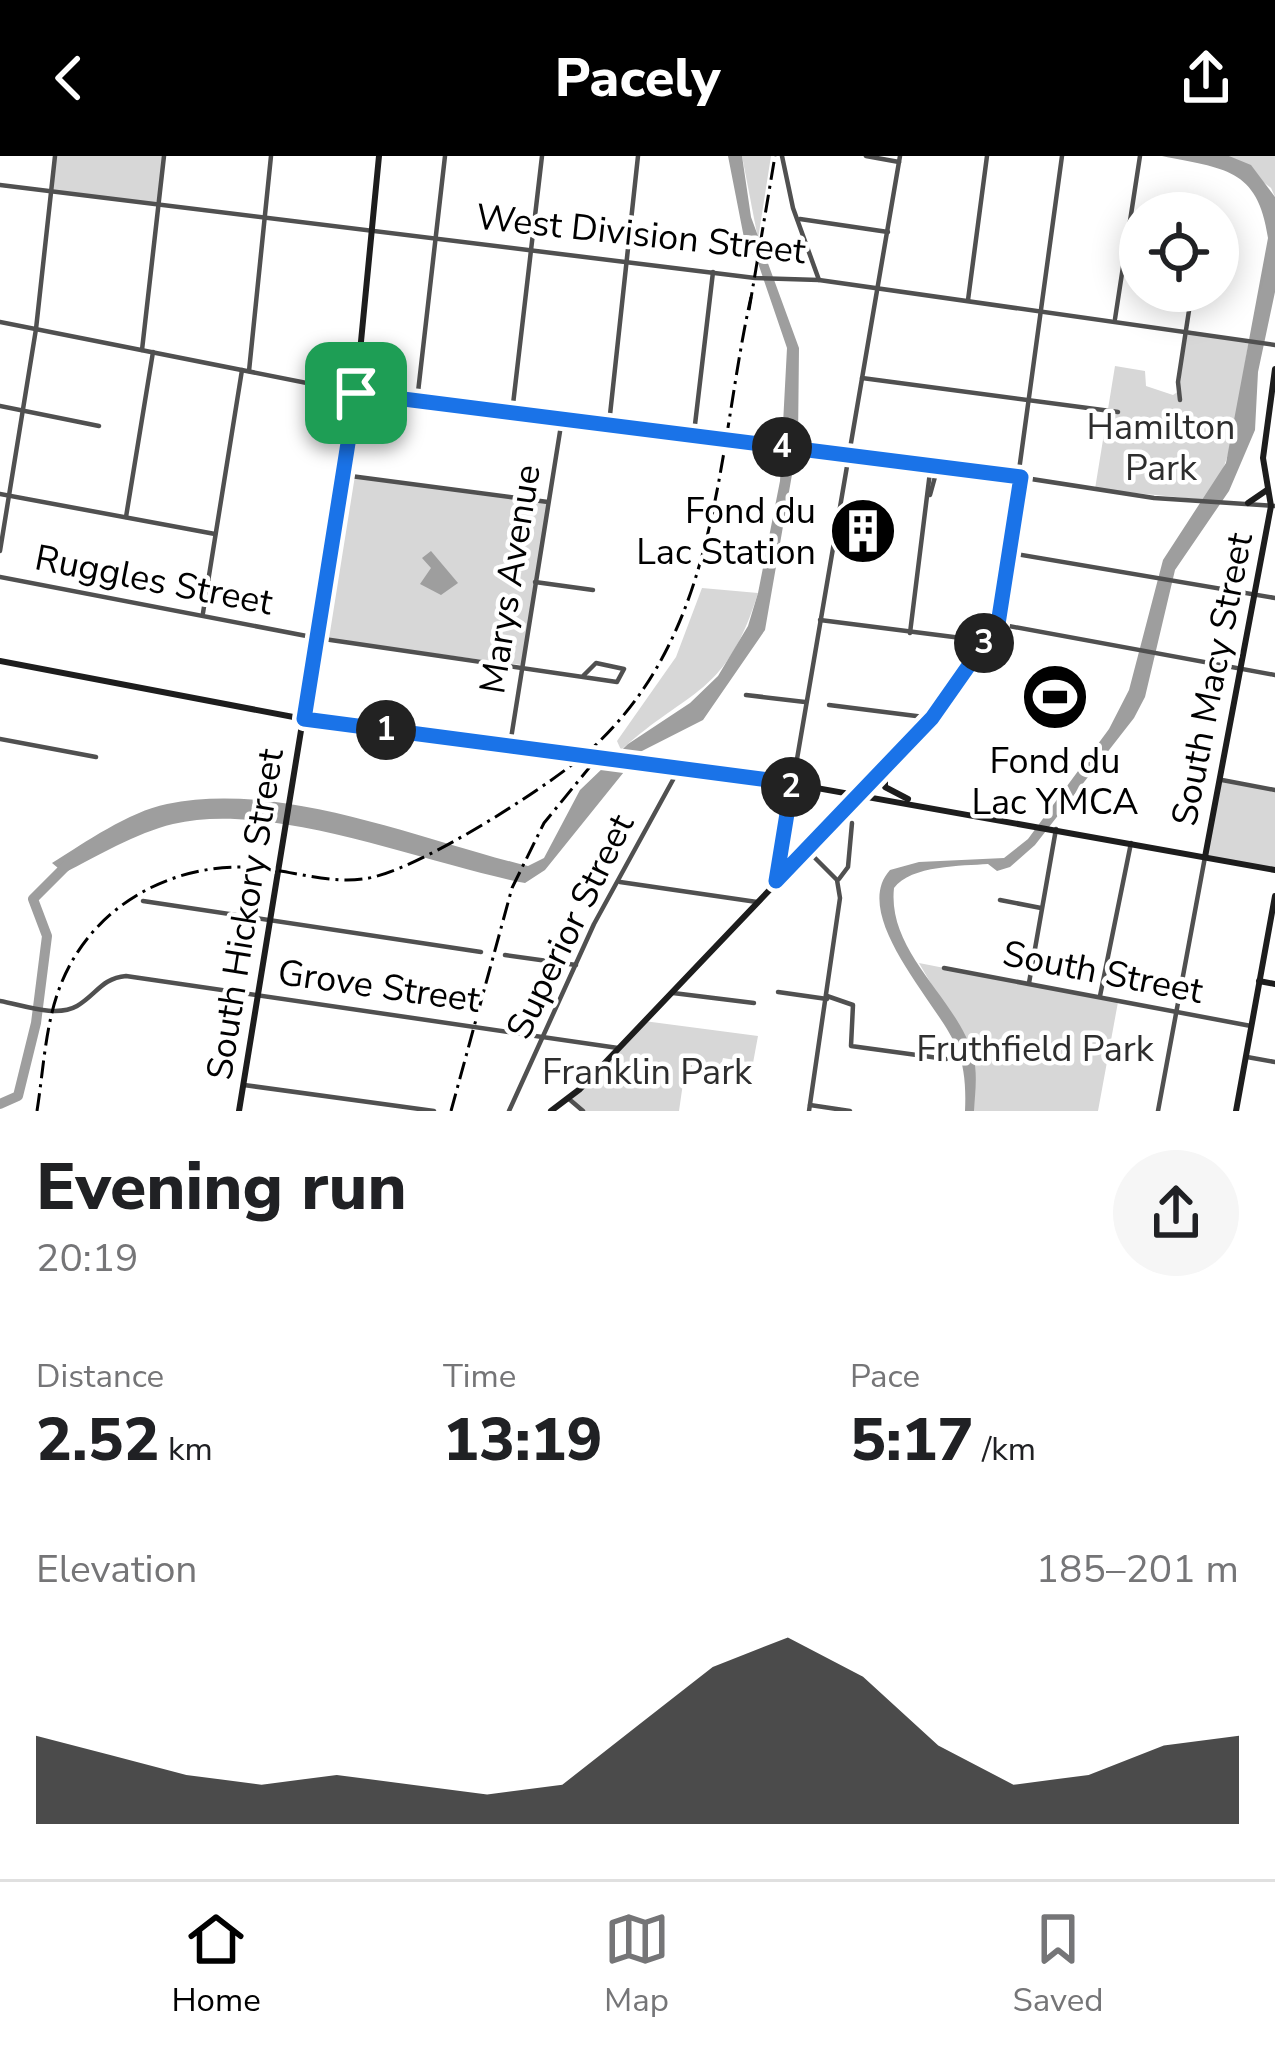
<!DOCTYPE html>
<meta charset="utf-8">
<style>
:root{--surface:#fff;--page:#f6f6f6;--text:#202124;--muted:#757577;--line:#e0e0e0;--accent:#000}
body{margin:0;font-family:"Nunito Sans",sans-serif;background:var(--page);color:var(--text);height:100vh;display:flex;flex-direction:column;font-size:45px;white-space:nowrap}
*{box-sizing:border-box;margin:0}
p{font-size:39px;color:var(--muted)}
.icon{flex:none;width:66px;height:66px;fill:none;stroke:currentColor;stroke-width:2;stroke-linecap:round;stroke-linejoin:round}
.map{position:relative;height:955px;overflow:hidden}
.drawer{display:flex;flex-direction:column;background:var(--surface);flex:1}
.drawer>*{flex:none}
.tools{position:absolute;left:1119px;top:36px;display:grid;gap:24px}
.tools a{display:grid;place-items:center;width:120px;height:120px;border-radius:50%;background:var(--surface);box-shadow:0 6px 30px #0003;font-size:60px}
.pin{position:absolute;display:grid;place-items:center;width:102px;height:102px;color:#fff;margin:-51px;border-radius:24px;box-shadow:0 6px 18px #0006}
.km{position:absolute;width:60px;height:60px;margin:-30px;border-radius:50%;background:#222;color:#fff;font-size:33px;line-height:60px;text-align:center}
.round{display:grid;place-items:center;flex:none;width:126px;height:126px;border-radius:63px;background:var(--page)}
.summary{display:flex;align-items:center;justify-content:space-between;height:204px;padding:0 36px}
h1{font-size:66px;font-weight:800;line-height:90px}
.stats{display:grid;grid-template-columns:repeat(3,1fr);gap:18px;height:204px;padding:12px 36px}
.stats div{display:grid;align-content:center}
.stats b{font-size:60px;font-weight:800}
.stats small{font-size:33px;font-weight:400}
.stats p{font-size:33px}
.chart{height:336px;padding:24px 36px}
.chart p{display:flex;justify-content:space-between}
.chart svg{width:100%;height:216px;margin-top:12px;fill:var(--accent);opacity:.7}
header{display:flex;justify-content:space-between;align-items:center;height:156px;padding:0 36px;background:var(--accent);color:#fff;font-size:54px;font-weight:800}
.tabs{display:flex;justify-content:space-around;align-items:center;height:168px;border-top:3px solid var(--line);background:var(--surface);font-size:33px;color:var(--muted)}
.tabs a{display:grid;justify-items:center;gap:6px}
.tabs .selected{color:var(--accent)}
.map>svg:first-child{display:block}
.green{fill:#d7d7d7}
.water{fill:#9e9e9e}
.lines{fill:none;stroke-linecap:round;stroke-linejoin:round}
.river{stroke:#9e9e9e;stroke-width:10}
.street{stroke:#505050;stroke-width:4.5}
.secondary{stroke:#1d1d1d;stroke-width:6}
.rail{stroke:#000;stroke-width:3;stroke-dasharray:18 6 3 6;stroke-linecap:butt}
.route-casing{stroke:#fff;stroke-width:24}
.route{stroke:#1a73e8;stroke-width:15}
.labels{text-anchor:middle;stroke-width:9;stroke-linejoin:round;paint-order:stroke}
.street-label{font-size:36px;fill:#000;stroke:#fff}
.park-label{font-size:36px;fill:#2e2e2e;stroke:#fff}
.poi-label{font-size:36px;fill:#000;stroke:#fff;text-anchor:end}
</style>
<header><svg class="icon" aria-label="back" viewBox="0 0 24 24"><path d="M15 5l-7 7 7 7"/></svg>Pacely<svg class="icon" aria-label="share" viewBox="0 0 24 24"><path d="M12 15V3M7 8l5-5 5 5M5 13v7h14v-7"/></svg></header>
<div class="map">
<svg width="1275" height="955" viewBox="0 0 1275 955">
<rect width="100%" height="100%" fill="#fff"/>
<g class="green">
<path d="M55 0H164L159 47 52 35Z"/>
<path d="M742 0H771L758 83Z"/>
<path d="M1229 0H1275V41L1271 32Z"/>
<path d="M1186 174 1249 185C1239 236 1238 301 1206 344L1095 333 1115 210 1145 215 1146 230 1173 239 1179 235Z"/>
<path d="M343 319 548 346 522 509 317 482Z"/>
<path d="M702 432 758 437C726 540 690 532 621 594L617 585 676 501Z"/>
<path d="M1219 624 1275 634V714L1205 701Z"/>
<path d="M919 807 1118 846 1098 955H974L972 898Z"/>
<path d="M644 865 758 880 753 907 723 902 720 913 692 909 691 920H684L679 955H583L569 943Z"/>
</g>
<g class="water">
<path d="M728 0H742L751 61 799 192 798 284 765 474 703 564 640 596 545 714 525 727C426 708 272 644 173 668 136 677 97 700 64 717L52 707C86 686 128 656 167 648 280 624 418 683 528 710L544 702 580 634 628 588 690 547 718 520 748 470 758 437 780 325 787 192 758 107 745 87Z"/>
<path d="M1162 0H1229L1251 9 1275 41V136L1258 216 1255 274 1229 335 1175 414 1145 541 1134 562 1035 689 1010 711 997 715 988 708C962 710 911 709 894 732 887 797 957 842 973 899 978 918 975 936 974 955H965C966 933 965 910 956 890 939 849 849 759 890 714L919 706 1004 702 1028 683 1109 573 1129 534 1163 404 1226 307 1268 82C1258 11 1223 13 1162 0Z"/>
<path d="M431 395 458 427 441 439 420 428 431 412 422 402Z"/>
</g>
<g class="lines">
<path class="river" d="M0 948 18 940 36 867 47 780 33 743 68 708"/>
<g class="street">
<path d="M782 0 793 52 819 124"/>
<path d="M866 0 899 6"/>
<path d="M0 29 755 122 819 124 1275 189"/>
<path d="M800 63 888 76"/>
<path d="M968 144 987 0"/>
<path d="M1115 163 1140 0"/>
<path d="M0 166 362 238 967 313 1154 342 1275 350"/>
<path d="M142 194 164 0"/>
<path d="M249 215 271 0"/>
<path d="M862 222 1118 256"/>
<path d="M1180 244 1178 226 1192 135"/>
<path d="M417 245 445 0"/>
<path d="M0 250 99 270"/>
<path d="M512 257 542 0"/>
<path d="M609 268 638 0"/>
<path d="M694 277 713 116"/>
<path d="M343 319 548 346"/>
<path d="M0 338 215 378"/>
<path d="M930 339 938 310"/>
<path d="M126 361 153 196"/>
<path d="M0 395 36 173 55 0"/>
<path d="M1010 397 1275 442"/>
<path d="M0 421 317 482 617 526 624 513 596 507 583 520"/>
<path d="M535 426 593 434"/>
<path d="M203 457 242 214"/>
<path d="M820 464 985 485"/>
<path d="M998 468 1275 519"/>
<path d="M910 477 931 308"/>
<path d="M746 539 805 546"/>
<path d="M829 549 932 562"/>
<path d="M0 583 96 601"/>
<path d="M510 589 562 263"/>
<path d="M1222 624 1275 634"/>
<path d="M862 638 932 562 998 468 1062 0"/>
<path d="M807 694 837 724 840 742 809 955"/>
<path d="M839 723 848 711 852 667"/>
<path d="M620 726 757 746"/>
<path d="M776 726 900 0"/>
<path d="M1000 744 1041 752"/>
<path d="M143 745 481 796"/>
<path d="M505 799 576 809"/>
<path d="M944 812 1251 870"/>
<path d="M1029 827 1056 673"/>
<path d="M778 836 827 843"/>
<path d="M673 837 754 847"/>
<path d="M827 840 853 849 851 890 946 903"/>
<path d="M1100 840 1131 687"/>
<path d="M0 845C23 849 56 862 77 850 96 839 102 822 126 820L618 892"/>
<path d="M1247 901 1275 906"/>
<path d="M244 929 434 955"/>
<path d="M569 943 583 955"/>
<path d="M810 949 850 955"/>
<path d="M509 955 594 768 680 611"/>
<path d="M1158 955 1205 701"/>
</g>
<g class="secondary">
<path d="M1248 347 1267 334"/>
<path d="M0 505 304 563 733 617 1275 714"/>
<path d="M885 613V631L908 643"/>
<path d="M1205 701 1271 350 1263 302 1275 213"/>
<path d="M1259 825 1275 828"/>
<path d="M239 955 356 237 379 0"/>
<path d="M551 955 580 933 860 639"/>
<path d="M1236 955 1275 740"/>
</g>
<g class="rail">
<path d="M749 154 775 0"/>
<path d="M37 955C43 917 45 875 57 839 84 757 162 709 246 711 285 712 323 728 363 723 412 718 543 634 583 600 605 582 628 556 644 532 721 418 722 271 751 141"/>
<path d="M451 955 512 732 544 667 598 601"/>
</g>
</g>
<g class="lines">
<g class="route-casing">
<path id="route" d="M356 237 1021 321 998 468 932 562 776 725 792 627 304 563Z"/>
</g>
<use href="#route" class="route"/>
</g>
<defs>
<g id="building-disc" transform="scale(3.45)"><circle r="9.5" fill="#000" stroke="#fff"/><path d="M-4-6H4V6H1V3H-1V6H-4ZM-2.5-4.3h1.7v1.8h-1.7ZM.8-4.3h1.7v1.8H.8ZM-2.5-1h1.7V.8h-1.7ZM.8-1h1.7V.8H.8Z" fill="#fff"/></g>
<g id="stadium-disc" transform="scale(3.45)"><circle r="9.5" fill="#000" stroke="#fff"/><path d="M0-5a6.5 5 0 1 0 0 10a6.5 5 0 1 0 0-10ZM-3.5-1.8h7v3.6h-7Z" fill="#fff"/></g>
</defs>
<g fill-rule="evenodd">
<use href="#building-disc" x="863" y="375"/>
<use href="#stadium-disc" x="1055" y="541"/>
</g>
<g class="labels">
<g class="street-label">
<text transform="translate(641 77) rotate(6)" y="13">West Division Street</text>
<text transform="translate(154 423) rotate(11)" y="13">Ruggles Street</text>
<text transform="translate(509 423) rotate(-81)" y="13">Marys Avenue</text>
<text transform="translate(1211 523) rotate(-79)" y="13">South Macy Street</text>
<text transform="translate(244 758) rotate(-81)" y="13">South Hickory Street</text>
<text transform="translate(569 770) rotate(-64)" y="13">Superior Street</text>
<text transform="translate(1103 815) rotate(11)" y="13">South Street</text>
<text transform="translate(379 829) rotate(8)" y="13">Grove Street</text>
</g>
<g class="park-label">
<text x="1161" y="283">Hamilton<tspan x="1161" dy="41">Park</tspan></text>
<text x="1035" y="905">Fruthfield Park</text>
<text x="647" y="928">Franklin Park</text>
</g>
<g class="poi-label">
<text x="816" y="367">Fond du<tspan x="816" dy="41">Lac Station</tspan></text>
<text x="1055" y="617" text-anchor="middle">Fond du<tspan x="1055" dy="41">Lac YMCA</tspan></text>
</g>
</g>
</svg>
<div class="tools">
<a><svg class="icon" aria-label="locate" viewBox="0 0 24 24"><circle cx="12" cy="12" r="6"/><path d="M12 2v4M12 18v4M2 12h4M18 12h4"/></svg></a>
</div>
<div class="pin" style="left:356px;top:237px;background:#1e9e55"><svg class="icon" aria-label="arrive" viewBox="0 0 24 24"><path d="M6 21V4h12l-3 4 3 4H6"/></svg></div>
<b class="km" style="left:386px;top:574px">1</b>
<b class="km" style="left:791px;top:631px">2</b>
<b class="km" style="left:984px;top:487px">3</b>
<b class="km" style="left:782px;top:291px">4</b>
</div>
<section class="drawer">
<div class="summary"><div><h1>Evening run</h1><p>20:19</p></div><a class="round"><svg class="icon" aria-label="share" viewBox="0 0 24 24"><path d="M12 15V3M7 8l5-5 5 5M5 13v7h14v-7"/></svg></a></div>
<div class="stats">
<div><p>Distance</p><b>2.52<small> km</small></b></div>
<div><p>Time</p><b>13:19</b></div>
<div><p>Pace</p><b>5:17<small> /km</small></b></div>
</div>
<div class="chart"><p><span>Elevation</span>185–201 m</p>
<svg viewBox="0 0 160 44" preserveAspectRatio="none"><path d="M0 44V26L10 30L20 34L30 36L40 34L50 36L60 38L70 36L80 24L90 12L100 6L110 14L120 28L130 36L140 34L150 28L160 26V44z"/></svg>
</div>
</section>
<nav class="tabs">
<a class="selected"><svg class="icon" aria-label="home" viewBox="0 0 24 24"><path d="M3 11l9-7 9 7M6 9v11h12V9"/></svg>Home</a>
<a><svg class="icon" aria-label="map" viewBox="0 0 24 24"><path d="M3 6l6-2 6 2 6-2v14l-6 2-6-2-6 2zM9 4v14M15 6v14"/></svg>Map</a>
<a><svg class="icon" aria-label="saved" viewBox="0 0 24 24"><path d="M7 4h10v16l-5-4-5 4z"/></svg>Saved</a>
</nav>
